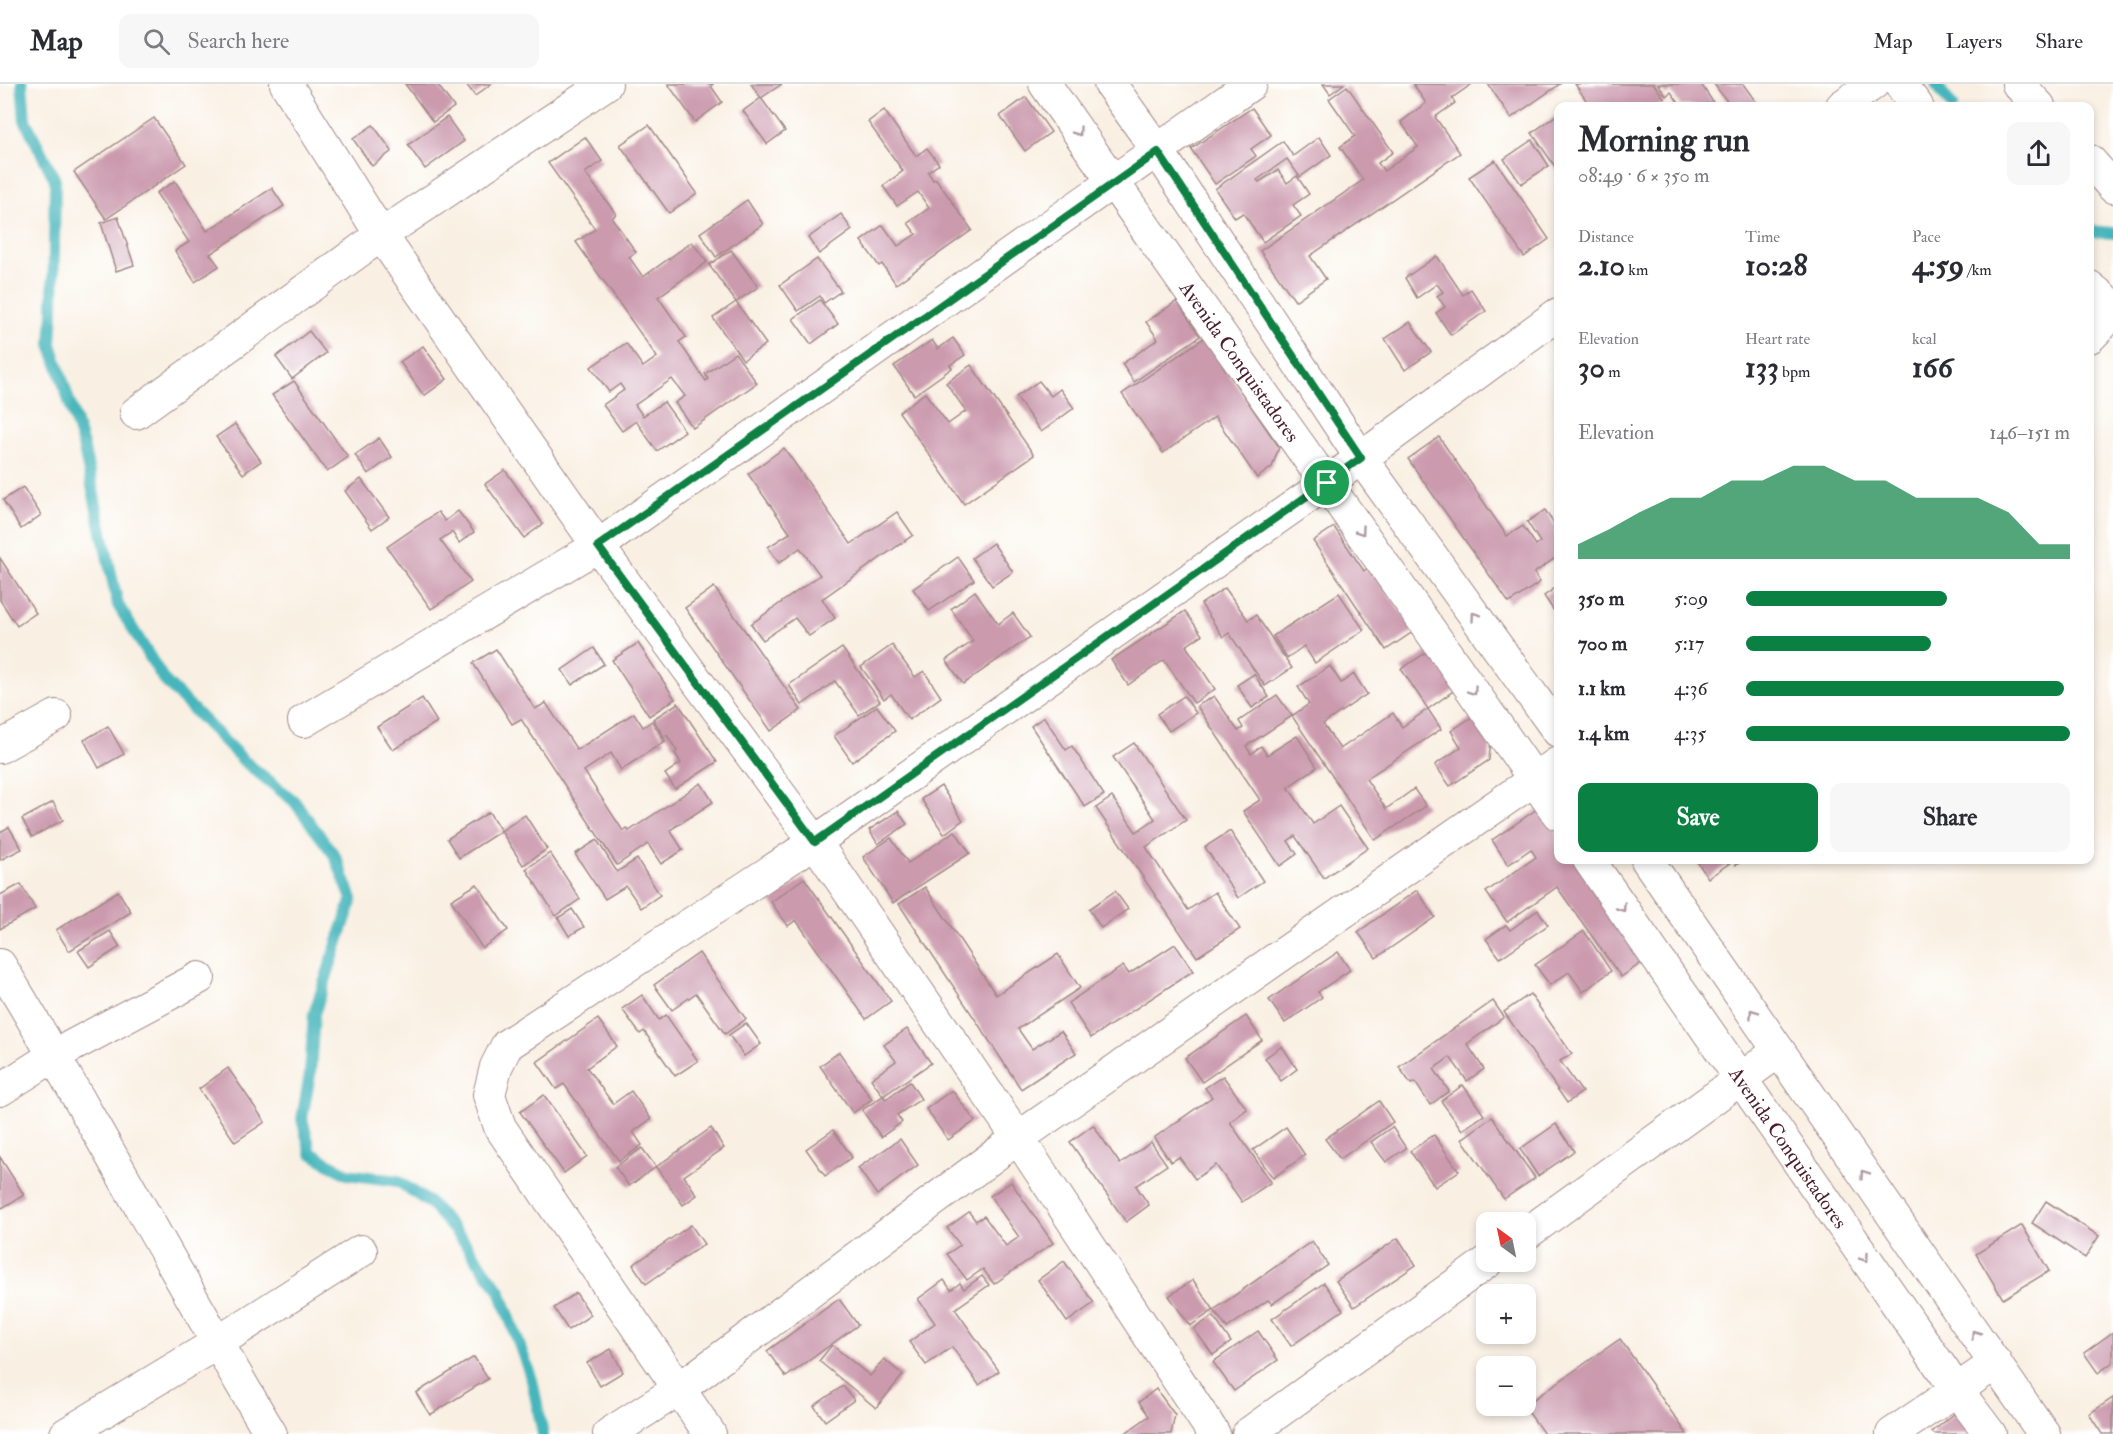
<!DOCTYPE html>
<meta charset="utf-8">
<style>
:root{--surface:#fff;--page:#f7f7f7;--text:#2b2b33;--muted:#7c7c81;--line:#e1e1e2;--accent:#0b8043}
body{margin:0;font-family:"IM FELL Double Pica",serif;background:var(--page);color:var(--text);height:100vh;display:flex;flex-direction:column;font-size:22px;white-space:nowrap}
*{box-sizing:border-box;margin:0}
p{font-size:20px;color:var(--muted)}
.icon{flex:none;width:33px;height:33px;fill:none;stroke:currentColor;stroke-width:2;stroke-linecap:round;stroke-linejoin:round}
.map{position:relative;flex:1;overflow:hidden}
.panel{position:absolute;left:1554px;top:18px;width:540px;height:762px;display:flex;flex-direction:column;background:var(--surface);border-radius:12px;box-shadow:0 3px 9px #0003}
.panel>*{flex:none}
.needle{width:39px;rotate:327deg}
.fabs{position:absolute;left:1476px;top:1128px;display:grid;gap:12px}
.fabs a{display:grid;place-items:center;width:60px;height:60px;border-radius:12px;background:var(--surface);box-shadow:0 3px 9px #0003;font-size:30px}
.pin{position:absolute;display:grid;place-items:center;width:51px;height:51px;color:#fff;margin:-26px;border:3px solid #fff;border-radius:50%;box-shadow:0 2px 6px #0007}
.round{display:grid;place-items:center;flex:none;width:63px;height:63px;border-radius:12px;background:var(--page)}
.headline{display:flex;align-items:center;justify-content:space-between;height:102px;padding:0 24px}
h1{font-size:33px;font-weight:700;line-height:45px}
.stats{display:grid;grid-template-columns:repeat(3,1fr);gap:9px;height:102px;padding:6px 24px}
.stats div{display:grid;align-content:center}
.stats b{font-size:30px;font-weight:700}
.stats small{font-size:16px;font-weight:400}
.stats p{font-size:16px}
.chart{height:168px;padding:12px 24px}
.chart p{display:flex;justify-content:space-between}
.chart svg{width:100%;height:108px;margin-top:6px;fill:var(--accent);opacity:.7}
.cta{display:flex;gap:12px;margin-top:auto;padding:12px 24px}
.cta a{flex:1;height:69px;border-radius:12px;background:var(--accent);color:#fff;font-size:24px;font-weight:700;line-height:69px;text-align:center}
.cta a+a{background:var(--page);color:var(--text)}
ul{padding:0 24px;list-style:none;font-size:20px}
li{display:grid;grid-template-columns:96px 72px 1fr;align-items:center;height:45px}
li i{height:15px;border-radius:8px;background:var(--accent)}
header{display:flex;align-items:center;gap:36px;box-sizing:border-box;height:84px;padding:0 30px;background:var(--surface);border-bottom:2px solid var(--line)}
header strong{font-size:28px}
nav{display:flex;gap:33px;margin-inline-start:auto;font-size:21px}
.search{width:420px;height:54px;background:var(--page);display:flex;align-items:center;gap:15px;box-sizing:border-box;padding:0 21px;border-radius:12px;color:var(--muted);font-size:22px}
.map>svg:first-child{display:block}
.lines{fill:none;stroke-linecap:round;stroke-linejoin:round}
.stream{stroke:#46b6bc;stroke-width:12}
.building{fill:#cb9aad}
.minor-casing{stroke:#a28887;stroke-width:34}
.minor{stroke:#fff;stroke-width:32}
.oneway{stroke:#ae9aa0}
.route-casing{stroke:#fff;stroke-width:12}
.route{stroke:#0b8043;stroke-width:8}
.labels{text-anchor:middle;stroke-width:6;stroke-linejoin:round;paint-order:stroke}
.street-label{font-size:20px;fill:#4a1f2b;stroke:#fff}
</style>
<header>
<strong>Map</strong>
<div class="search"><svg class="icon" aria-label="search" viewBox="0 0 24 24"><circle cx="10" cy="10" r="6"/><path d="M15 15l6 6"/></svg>Search here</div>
<nav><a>Map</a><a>Layers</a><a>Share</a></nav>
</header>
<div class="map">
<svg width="2113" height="1350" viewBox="0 0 2113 1350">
<rect width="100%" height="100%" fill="#fff"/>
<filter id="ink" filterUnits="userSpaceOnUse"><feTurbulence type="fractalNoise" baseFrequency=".0167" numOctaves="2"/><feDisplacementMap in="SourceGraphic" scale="12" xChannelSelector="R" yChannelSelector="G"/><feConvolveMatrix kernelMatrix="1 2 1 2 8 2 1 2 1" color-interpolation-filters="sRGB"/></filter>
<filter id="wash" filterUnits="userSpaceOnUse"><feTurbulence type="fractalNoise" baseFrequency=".008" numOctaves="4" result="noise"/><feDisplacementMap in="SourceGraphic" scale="24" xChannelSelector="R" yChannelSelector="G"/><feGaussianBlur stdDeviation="1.35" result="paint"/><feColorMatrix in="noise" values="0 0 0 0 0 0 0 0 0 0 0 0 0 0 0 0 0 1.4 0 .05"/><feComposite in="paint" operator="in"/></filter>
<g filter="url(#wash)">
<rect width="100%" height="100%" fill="#f9f0e3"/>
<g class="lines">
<g class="stream">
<path d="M22 0 25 36 55 96 53 227 51 260 83 361 118 521 164 596 244 677 294 717 335 772 352 815 314 930 310 990 302 1035 311 1069 347 1090 398 1097 431 1120 463 1156 500 1207 532 1296 543 1350"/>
<path d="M1936 0 1952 22"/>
<path d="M2090 147 2113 149"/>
</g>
</g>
<g id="blocks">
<g class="building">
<path d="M405 0H437L454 23 433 38Z"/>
<path d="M466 0H491L475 12Z"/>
<path d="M668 0H713L711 2 722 18 695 38Z"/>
<path d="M751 0H782L761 14Z"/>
<path d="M1323 0H1344L1330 10Z"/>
<path d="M1413 0H1472L1452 14 1455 19 1435 33 1460 69 1310 172 1326 195 1295 217 1260 167 1363 96 1340 63 1355 52 1329 15 1347 2 1393 68 1378 79 1384 87 1418 63 1401 38 1426 19Z"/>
<path d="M1488 0H1560L1511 34Z"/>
<path d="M1575 0H1654L1666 17 1657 22H1590Z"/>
<path d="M1658 0H1701L1713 18 1706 22H1681L1671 8 1666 12Z"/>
<path d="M1714 0H1743L1759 22H1725L1729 20Z"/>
<path d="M1026 13 1051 48 1025 67 1000 32Z"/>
<path d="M761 14 785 47 767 60 743 27Z"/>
<path d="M1252 24 1271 51 1251 65 1256 72 1215 100 1191 65Z"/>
<path d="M884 26 916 72 927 64 939 80 928 88 933 96 936 95 972 146 896 200 882 180 879 182 861 157 883 141 898 162 916 150 908 139 929 124 918 108 897 122 883 102 903 87 868 38Z"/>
<path d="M1558 30V87L1532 49Z"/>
<path d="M447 33 464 57 425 85 408 61Z"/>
<path d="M154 34 186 80 106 135 74 88Z"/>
<path d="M373 41 392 67 372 82 353 55Z"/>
<path d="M649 41 697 109 669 129 620 61Z"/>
<path d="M585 53 602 77 585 89 616 130 612 134 636 168 629 173 643 193 692 158 707 178 658 213 686 253 679 258 706 297 708 295 705 290 735 269 757 299 693 344 675 319 685 312 672 295 635 321 643 332 664 318 685 347 657 367 636 337 622 347 603 321 624 306 620 300 609 308 591 283 626 259 643 283 657 273 576 158 595 145 548 79Z"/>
<path d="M1319 53 1331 71 1300 93 1287 75 1257 96 1259 98 1278 86 1287 99 1297 92 1309 110 1293 121 1301 132 1263 158 1243 129 1235 134 1215 105 1283 57 1293 72Z"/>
<path d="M1532 56 1549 82 1521 100 1504 75Z"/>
<path d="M1495 76 1549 155 1524 173 1469 93Z"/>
<path d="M175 97 207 147 272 104 284 122 210 170 219 182 195 198 175 167 189 158 156 109Z"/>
<path d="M747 116 763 140 716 173 700 149Z"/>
<path d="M841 130 852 146 819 170 808 154Z"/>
<path d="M118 133 134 181 116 187 101 139Z"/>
<path d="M731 166 758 203 736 218 709 181Z"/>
<path d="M1437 172 1463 211 1471 205 1486 227 1451 251 1436 229 1445 223 1437 212 1443 208 1437 200 1417 214 1405 194Z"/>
<path d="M817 175 841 207 824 219 820 212 798 227 780 201Z"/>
<path d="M820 216 838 240 811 260 793 235Z"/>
<path d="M1177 217 1200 252 1134 298 1122 280 1158 255 1146 238Z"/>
<path d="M736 218 766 260 743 276 713 234Z"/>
<path d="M1410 238 1431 268 1405 286 1385 255Z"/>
<path d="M309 247 326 269 292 295 276 273Z"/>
<path d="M953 254 965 271 950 281 952 284 914 311 894 282 932 256 938 265Z"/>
<path d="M1204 254 1279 363 1272 383 1257 394 1215 333 1163 369 1122 310Z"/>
<path d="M423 262 447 295 424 312 400 278Z"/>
<path d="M971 281 1034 371 964 420 899 328 925 309 948 340 966 327 946 299Z"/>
<path d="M294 297 348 373 327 388 272 311Z"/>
<path d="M1039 297 1051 312 1060 305 1074 324 1041 348 1016 313Z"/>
<path d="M235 340 261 377 243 390 216 353Z"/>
<path d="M1439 353 1507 452 1523 442 1536 461 1540 458 1527 438 1545 426 1558 446V472L1534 489 1540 498 1509 519 1408 375Z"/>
<path d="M379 354 392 373 368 390 355 371Z"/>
<path d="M784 364 851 460 897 428 913 451 822 515 835 534 809 552 795 534 763 556 751 540 820 491 800 464 779 479 768 463 790 449 748 390Z"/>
<path d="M505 386 543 440 524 454 485 400Z"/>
<path d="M361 395 389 433 372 445 345 407Z"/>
<path d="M23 403 41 431 21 445 3 416Z"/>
<path d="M458 427 474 448 459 459 452 448 440 456 471 498 431 525 387 463 438 428 445 437Z"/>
<path d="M1334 443 1364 487 1370 482 1414 547 1386 566 1313 457Z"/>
<path d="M993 459 1013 488 992 502 972 474Z"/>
<path d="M958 473 974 496 929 527 913 505Z"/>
<path d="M0 474 36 529 17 542 0 516Z"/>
<path d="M1558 502V533L1544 512Z"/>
<path d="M714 503 801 626 771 647 685 524Z"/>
<path d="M1225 504 1248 536 1256 531 1292 584 1265 602 1229 549 1223 553 1201 520Z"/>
<path d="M975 507 998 540 1013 529 1030 553 963 600 946 576 973 557 951 525Z"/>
<path d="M1339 509 1364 546 1315 579 1304 562 1287 574 1273 552Z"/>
<path d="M1185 527 1202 551 1186 562 1215 605 1194 619 1164 576 1128 601 1111 576Z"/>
<path d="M638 559 675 615 649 632 612 576Z"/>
<path d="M892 561 915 593 924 587 941 613 909 636 891 610 884 615 861 583Z"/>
<path d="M594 564 604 580 572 601 562 586Z"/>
<path d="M842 564 880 617 859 631 835 597 802 621 789 601Z"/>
<path d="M496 565 535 625 546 619 577 666 634 629 643 643 652 637 665 657 621 686 611 669 584 687 623 747 627 744 629 747 701 699 713 718 670 746 683 766 661 780 648 760 617 781 521 635 512 640 473 579Z"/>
<path d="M1430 566 1456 605 1428 625 1401 585Z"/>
<path d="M1330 582 1341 599 1354 590 1367 610 1323 640 1340 665 1393 629 1402 643 1428 625 1441 645 1366 695 1386 725 1414 705 1426 722 1375 756 1292 632 1309 620 1298 603Z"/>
<path d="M1254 590 1269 613 1252 624 1237 601Z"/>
<path d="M1277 611 1292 632 1246 662 1251 670 1261 662 1267 671 1297 652 1317 683 1288 703 1313 740 1339 722 1368 764 1324 794 1295 752 1288 757 1297 770 1280 782 1243 727 1260 716 1197 622 1214 612 1238 647 1243 644 1239 637Z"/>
<path d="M1184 612 1196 629 1169 647 1157 630Z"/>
<path d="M422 614 437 638 393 666 377 643Z"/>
<path d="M678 619 717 678 675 705 665 690 681 679 675 669 677 667 667 651 664 653 653 635Z"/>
<path d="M877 622 895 647 852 678 834 652Z"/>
<path d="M1475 631 1491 655 1489 676 1450 702 1435 681 1461 663 1451 647Z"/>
<path d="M1044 633 1066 666 1072 662 1104 711 1085 723 1031 642Z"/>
<path d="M108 642 124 670 99 684 84 656Z"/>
<path d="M1134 659 1186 736 1146 763 1188 826 1215 808 1240 845 1197 873 1096 724 1112 713 1136 748 1155 735 1113 673Z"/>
<path d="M941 702 963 736 944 750 921 715Z"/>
<path d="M53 718 63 736 32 753 22 735Z"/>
<path d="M1540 723 1558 749V776H1577L1647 875 1621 893 1557 803 1507 838 1486 808 1536 773 1531 765 1508 781 1492 756Z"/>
<path d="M898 727 907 740 878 760 869 746Z"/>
<path d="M489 728 501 747 459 774 447 755Z"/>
<path d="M525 731 547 765 523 781 501 747Z"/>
<path d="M9 743 22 765 0 776V748Z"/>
<path d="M955 747 970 769 893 819 863 773 891 754 908 779Z"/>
<path d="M1230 747 1263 797 1238 814 1205 763Z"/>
<path d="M597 756 617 788 637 775 660 811 641 824 626 802 605 815 575 770Z"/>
<path d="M550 769 580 815 556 832 526 785Z"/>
<path d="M1696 776H1744L1736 781 1733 777 1708 794Z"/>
<path d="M804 794 891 917 866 935 796 836 788 842 771 818Z"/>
<path d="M21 800 35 825 0 845V811Z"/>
<path d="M477 800 508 846 482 864 451 816Z"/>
<path d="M925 803 996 911 1058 870 1080 904 1018 945 1032 965 1061 947 1076 969 1021 1005 899 820Z"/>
<path d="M1417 806 1435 833 1376 874 1358 848Z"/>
<path d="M118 807 131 828 69 867 56 846Z"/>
<path d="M1115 807 1128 825 1101 844 1089 825Z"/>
<path d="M572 825 584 843 569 852 558 834Z"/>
<path d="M1538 826 1548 841 1500 874 1486 855 1506 841 1510 846Z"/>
<path d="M110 847 120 863 89 883 78 867Z"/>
<path d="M1584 847 1611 887 1583 908 1569 888 1550 901 1535 881Z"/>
<path d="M1175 860 1193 887 1091 954 1068 919 1123 882 1129 890Z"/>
<path d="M1338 868 1350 886 1318 908 1322 913 1285 939 1269 916Z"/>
<path d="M699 869 746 935 725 950 696 909 672 926 654 901Z"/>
<path d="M1530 910 1572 970 1560 977 1582 1008 1567 1019 1504 928Z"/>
<path d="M642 911 659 936 666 931 698 977 675 992 644 947 640 950 622 925Z"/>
<path d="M1493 917 1504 933 1467 960 1484 985 1467 997 1450 973 1434 985 1449 1007 1430 1021 1415 998 1411 1000 1399 983Z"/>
<path d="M1246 932 1262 956 1202 998 1185 974Z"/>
<path d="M598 935 617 962 587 984 613 1020 631 1007 651 1035 633 1048 642 1061 619 1077 564 1000 556 1005 537 978Z"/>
<path d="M746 939 761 960 744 972 729 951Z"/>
<path d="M907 945 931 979 883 1012 871 995 896 977 884 961Z"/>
<path d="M1282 962 1297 985 1281 997 1265 974Z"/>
<path d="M839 968 872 1015 853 1029 820 982Z"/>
<path d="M228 984 265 1038 235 1058 199 1005Z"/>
<path d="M1223 992 1247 1025 1230 1038 1271 1098 1242 1118 1216 1081 1195 1095 1179 1073 1171 1078 1154 1054 1212 1013 1205 1004Z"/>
<path d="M910 998 921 1015 897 1031 902 1038 881 1053 862 1026 883 1012 886 1015Z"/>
<path d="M1463 1001 1484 1031 1462 1046 1441 1017Z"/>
<path d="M952 1006 975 1037 948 1056 926 1025Z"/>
<path d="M544 1011 587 1072 564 1089 520 1028Z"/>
<path d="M1379 1017 1393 1038 1340 1075 1325 1055Z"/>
<path d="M1492 1033 1535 1094 1504 1115 1462 1055Z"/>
<path d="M1556 1040 1574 1067 1538 1092 1520 1065Z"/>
<path d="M1093 1041 1120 1080 1151 1058 1167 1081 1136 1102 1149 1121 1126 1138 1070 1058Z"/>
<path d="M1286 1043 1305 1071 1273 1094 1253 1066Z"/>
<path d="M1392 1043 1406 1064 1386 1078 1371 1058Z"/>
<path d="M711 1044 724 1064 684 1092 697 1111 683 1121 656 1083Z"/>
<path d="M833 1046 852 1073 825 1092 806 1065Z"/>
<path d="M1434 1051 1459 1087 1435 1103 1410 1067Z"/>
<path d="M900 1055 918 1081 877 1111 858 1084Z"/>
<path d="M642 1064 656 1083 629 1102 615 1083Z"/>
<path d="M0 1073 24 1111 2 1124 0 1121Z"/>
<path d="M1011 1098 1053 1159 994 1200 983 1185 967 1196 947 1170 960 1161 947 1144 969 1128 976 1137 984 1132 1006 1162 1019 1153 990 1112Z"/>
<path d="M2046 1117 2099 1152 2085 1174 2032 1139Z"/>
<path d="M691 1141 704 1160 646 1200 633 1181Z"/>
<path d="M2022 1141 2049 1187 2003 1215 1976 1170Z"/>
<path d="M1398 1154 1416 1181 1354 1223 1336 1197Z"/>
<path d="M1312 1157 1328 1181 1272 1220 1268 1216 1227 1244 1214 1226Z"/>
<path d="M1064 1177 1094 1219 1067 1238 1038 1196Z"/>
<path d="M982 1192 989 1201 955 1225 999 1287 979 1301 952 1263 926 1281 909 1258 935 1239 918 1215 944 1196 951 1206 960 1199 964 1205Z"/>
<path d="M1193 1196 1214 1226 1190 1242 1169 1212Z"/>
<path d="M1324 1199 1343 1226 1291 1262 1272 1235Z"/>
<path d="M576 1209 591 1231 568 1246 554 1224Z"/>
<path d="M839 1215 858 1241 786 1293 767 1267Z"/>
<path d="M1213 1232 1231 1258 1213 1271 1194 1245Z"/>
<path d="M1258 1247 1278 1276 1234 1307 1213 1278Z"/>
<path d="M2113 1248V1278L2098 1289 2084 1269Z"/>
<path d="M1620 1255 1687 1350H1544L1524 1322Z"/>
<path d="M832 1261 870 1292 884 1275 903 1291 876 1324 819 1277Z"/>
<path d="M611 1265 623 1288 600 1302 587 1279Z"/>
<path d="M474 1273 488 1295 430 1331 416 1309Z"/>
<path d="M843 1302 854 1316 825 1337 814 1322Z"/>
<path d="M1156 1305 1175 1331 1171 1350H1124L1149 1332 1139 1318Z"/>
<path d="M2113 1314V1350H2102L2089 1330Z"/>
<path d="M1960 1325 1980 1350H1934L1932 1348Z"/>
</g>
</g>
</g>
<g filter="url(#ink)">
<use href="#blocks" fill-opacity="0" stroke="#a28887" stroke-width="1.5"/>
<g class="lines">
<g class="minor-casing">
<g id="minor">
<path d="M286 0 381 151 598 462 815 758 1018 1054 1214 1350"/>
<path id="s1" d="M1045 0C1214 245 1390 485 1558 730"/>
<path d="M1110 0 1158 67 1361 374 1558 647"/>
<path d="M1900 0 1917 22"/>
<path d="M2018 0 2039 22"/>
<path d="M1842 22 1873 0"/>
<path d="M2090 77 2113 103"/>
<path d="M2090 203 2113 222"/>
<path d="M2090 253 2113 229"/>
<path d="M136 329 381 151 606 0"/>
<path d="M304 637 598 462 1251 0"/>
<path d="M0 663 56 632"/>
<path id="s2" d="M1589 776 1956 1305 1990 1350"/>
<path d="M1647 776 2044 1350"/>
<path d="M0 881C94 1035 178 1195 271 1350"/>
<path d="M0 1006 55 971 199 894"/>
<path d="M1526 1150 1779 967"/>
<path d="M66 1350 217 1259 361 1167"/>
<path d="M609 1350 679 1305 1018 1054 1558 679"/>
<path d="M710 1350 500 1043 489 1011 496 983 507 961 815 758 1327 399 1558 230"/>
<path d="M1248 1350 1487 1178"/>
<path d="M1892 1350 1996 1279"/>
</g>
</g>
<use href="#minor" class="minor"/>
</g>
<defs><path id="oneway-chevron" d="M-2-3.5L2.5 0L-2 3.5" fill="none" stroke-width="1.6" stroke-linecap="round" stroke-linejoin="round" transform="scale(1.5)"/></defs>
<g class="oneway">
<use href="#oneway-chevron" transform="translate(1078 48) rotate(55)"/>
<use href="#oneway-chevron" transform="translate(1361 447) rotate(55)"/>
<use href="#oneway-chevron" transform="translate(1475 532) rotate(-126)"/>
<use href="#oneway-chevron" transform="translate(1473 607) rotate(55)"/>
<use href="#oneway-chevron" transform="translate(1622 824) rotate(56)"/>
<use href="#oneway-chevron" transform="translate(1753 929) rotate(-125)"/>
<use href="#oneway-chevron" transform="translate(1864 1090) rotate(-125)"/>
<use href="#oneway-chevron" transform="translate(1865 1174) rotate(55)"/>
<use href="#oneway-chevron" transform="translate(1975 1250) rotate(-125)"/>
</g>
</g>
<g class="lines" filter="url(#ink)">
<g class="route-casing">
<path id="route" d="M1158 68 1361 374 815 758 598 462Z"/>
</g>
<use href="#route" class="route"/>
</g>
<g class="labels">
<g class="street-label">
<text dy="7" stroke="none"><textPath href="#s1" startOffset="339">Avenida Conquistadores</textPath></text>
<text dy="7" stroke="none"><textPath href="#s2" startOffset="350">Avenida Conquistadores</textPath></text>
</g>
</g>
</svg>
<div class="fabs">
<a><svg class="needle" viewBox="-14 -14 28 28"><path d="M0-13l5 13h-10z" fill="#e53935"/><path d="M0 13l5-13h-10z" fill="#7c7c81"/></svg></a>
<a>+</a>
<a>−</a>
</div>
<div class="pin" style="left:1327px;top:399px;background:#1e9e55"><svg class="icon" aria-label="arrive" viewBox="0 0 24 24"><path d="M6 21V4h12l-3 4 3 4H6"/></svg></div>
<section class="panel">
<div class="headline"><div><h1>Morning run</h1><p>08:49 · 6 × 350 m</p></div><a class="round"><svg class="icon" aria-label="share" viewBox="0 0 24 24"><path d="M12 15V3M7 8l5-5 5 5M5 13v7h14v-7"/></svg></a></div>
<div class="stats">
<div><p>Distance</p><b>2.10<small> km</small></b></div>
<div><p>Time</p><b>10:28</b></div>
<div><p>Pace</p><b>4:59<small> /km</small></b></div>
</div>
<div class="stats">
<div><p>Elevation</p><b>30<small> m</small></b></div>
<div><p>Heart rate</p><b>133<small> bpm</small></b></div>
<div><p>kcal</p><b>166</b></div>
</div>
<div class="chart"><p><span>Elevation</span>146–151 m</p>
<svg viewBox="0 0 160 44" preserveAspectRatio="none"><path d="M0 44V38L10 32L20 25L30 19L40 19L50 12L60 12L70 6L80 6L90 12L100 12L110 19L120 19L130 19L140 25L150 38L160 38V44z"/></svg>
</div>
<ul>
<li><b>350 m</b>5:09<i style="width:62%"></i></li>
<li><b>700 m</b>5:17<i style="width:57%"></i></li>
<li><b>1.1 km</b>4:36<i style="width:98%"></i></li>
<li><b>1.4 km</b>4:35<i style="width:100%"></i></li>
</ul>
<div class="cta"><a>Save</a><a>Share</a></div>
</section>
</div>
